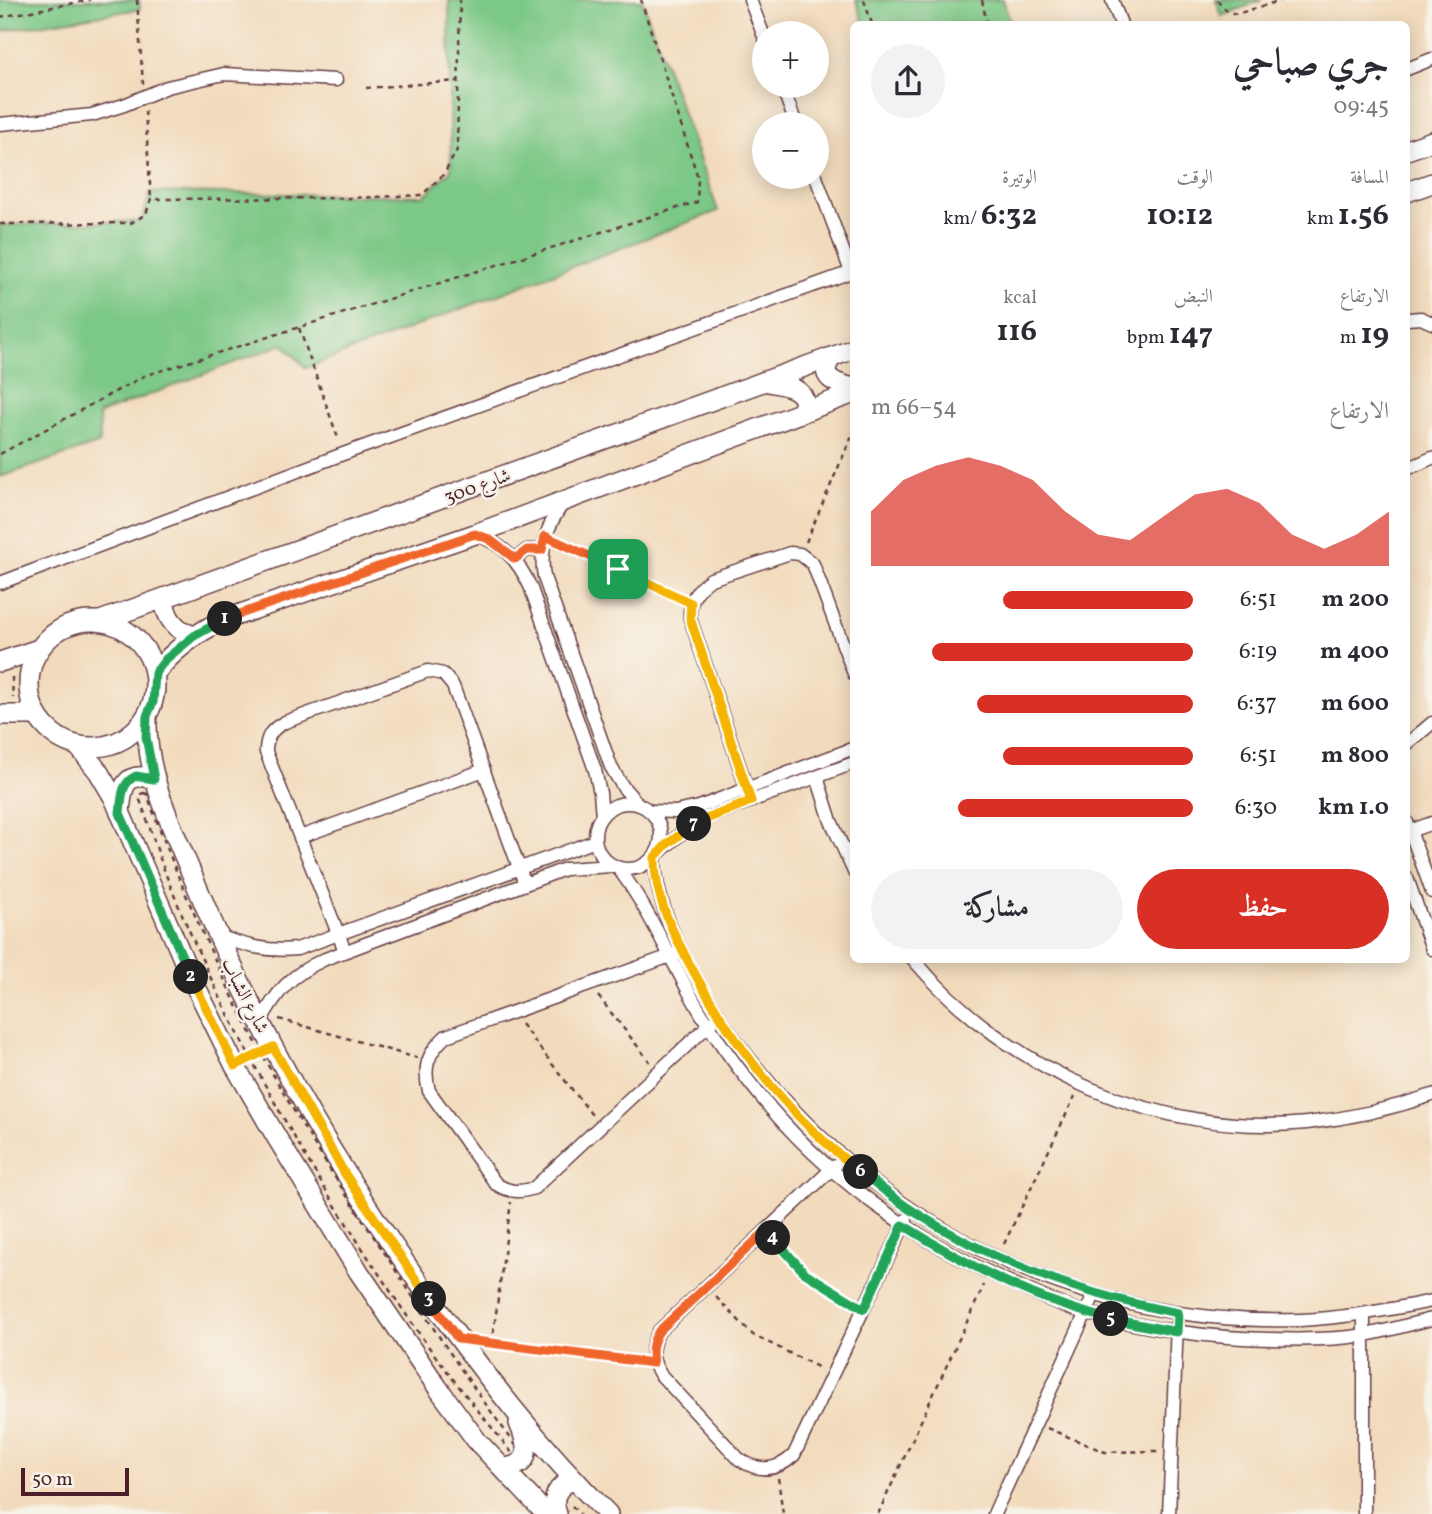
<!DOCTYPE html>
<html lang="ar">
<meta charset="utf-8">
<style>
:root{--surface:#fff;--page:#f2f2f3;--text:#2b2b33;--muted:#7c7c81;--accent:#d93025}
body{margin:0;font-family:Vollkorn,Amiri,serif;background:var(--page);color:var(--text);direction:rtl;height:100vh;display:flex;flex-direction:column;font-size:26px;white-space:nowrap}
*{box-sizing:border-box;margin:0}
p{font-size:23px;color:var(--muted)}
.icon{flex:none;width:38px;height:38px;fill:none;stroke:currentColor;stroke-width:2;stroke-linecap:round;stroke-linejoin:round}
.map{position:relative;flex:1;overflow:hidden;direction:ltr}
.details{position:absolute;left:850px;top:21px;width:560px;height:942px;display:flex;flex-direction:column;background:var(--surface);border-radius:10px;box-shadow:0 4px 18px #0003;direction:rtl}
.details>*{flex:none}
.fabs{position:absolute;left:752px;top:21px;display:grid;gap:14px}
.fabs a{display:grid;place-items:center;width:77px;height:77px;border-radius:50%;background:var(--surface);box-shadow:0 4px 18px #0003;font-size:35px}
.scale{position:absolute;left:21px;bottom:18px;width:108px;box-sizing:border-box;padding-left:7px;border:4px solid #4a1f2b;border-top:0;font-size:19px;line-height:24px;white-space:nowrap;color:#4a1f2b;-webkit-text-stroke:5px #f7f3e8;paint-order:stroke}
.pin{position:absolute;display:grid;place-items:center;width:60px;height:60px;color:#fff;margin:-30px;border-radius:14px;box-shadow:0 4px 10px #0006}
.km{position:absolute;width:35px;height:35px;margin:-18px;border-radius:50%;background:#222;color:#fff;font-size:19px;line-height:35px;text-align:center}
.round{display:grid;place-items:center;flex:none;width:74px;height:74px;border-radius:37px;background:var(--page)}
.overview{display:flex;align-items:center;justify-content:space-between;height:119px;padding:0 21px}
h1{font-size:38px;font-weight:700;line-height:52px}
.stats{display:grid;grid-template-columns:repeat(3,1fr);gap:10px;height:119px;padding:7px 21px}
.stats div{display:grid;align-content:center}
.stats b{font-size:30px;font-weight:700}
.stats small{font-size:19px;font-weight:400}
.stats p{font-size:19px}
.chart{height:196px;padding:14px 21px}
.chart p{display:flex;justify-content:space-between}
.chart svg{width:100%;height:126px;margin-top:7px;fill:var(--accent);opacity:.7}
.cta{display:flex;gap:14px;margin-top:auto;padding:14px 21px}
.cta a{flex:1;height:80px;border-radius:42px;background:var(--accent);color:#fff;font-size:28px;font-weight:700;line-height:80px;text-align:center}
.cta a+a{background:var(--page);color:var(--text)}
ul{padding:0 21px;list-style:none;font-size:23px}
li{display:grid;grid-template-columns:112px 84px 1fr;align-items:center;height:52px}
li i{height:18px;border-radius:9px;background:var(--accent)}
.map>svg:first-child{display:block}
.green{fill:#7cc886;stroke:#637458;stroke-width:2}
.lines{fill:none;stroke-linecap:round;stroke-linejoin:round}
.street-casing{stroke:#633b41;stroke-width:15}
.secondary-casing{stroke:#633b41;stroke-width:22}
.path{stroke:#633b41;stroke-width:2.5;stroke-dasharray:5 5;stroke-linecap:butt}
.street{stroke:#fff;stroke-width:12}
.secondary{stroke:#fff;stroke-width:19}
.split-1-casing{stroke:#fff;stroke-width:14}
.split-2-casing{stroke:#fff;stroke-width:14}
.split-3-casing{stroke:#fff;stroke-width:14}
.split-4-casing{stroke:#fff;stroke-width:14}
.split-5-casing{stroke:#fff;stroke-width:14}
.split-6-casing{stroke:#fff;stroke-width:14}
.split-7-casing{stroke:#fff;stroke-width:14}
.split-8-casing{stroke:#fff;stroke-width:14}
.split-1{stroke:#f0652b;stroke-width:9}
.split-2{stroke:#22a559;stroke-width:9}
.split-3{stroke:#f5b400;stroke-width:9}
.split-4{stroke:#f0652b;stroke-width:9}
.split-5{stroke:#22a559;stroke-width:9}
.split-6{stroke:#22a559;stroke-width:9}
.split-7{stroke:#f5b400;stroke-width:9}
.split-8{stroke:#f5b400;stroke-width:9}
.labels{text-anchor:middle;stroke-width:5;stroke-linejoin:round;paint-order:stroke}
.street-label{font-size:19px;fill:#4a1f2b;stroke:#f7f3e8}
</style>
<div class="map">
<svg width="1432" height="1514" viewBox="0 0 1432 1514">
<rect width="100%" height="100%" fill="#f7f3e8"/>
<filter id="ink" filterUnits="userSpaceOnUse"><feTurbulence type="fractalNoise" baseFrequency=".0143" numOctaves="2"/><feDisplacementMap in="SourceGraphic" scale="14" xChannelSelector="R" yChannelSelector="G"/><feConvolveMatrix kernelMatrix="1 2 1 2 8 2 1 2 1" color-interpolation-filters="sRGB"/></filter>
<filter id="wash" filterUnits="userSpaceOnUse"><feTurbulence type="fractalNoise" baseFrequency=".00686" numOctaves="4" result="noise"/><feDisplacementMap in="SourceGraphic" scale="28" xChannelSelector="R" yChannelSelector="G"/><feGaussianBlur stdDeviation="1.57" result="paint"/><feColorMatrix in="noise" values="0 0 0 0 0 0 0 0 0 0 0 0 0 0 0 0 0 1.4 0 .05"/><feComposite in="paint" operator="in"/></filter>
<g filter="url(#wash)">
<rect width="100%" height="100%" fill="#f2dbbd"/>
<g class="green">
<path d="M0 0H139L140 9 0 31Z"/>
<path d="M449 0H642L718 211 306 368 283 344 99 414 100 443 0 477V225L142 221 150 192 424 196 451 170Z"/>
<path d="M856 0H1003L1011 24H864Z"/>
<path d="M1216 0H1262L1222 16Z"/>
</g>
</g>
<g filter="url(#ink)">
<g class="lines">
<g class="street-casing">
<g id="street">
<path d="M750 0 765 39"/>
<path d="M1112 0 1121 24"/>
<path d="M1407 69 1432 59"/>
<path d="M782 86 796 124"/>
<path d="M0 124 92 115 124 105 167 87 224 74 336 80"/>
<path d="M816 177 851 272"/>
<path d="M1407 319 1421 318 1432 323"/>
<path d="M1407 469 1432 458"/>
<path d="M564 502C547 525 539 548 544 577L611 767 623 787 638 804"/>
<path d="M475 534C503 544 518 560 530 586L595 770 600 793 602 816"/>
<path d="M515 559 527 550H543"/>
<path d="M0 583 343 454 854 271"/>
<path d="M1407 744 1432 723"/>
<path d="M817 777 831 821 854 872"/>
<path d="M751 801 690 618C689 600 697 589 711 579L790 553 800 554 813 564 854 674"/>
<circle cx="628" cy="836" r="33"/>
<path d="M651 811 675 812 699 807 854 748"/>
<path d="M1407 822 1432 892"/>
<path d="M1407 832 1432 823"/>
<path d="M300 837 484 770"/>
<path d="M656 855 678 836 702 819 854 763"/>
<path d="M655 857C654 914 701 992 734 1038 868 1221 1073 1327 1301 1320 1346 1318 1389 1310 1432 1301"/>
<path d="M618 868C647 906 666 950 689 992 707 1026 730 1058 754 1088 823 1176 916 1242 1018 1286 1040 1296 1064 1307 1087 1313 1147 1329 1208 1338 1270 1339 1301 1340 1334 1340 1365 1335 1388 1331 1410 1324 1432 1319"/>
<path d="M1407 878 1432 949"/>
<path d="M218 936C245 946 268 952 297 949L595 841"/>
<path d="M345 951 266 752C266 737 271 729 285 722L428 671 443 674 453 686 525 884"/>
<path d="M676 954 446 1036C427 1053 423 1068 429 1091L496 1184C509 1192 520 1193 534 1188L713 1021"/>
<path d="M913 959C1008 1071 1160 1138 1307 1123 1350 1118 1391 1109 1432 1095"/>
<path d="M259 1024C277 991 290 975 325 959L565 869 612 866"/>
<path d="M835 1166 659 1331C650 1347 650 1358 660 1374L739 1459C758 1472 776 1472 794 1455L906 1220"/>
<path d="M994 1514 1094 1295"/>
<path d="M1169 1514 1177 1324"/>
<path d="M1364 1514V1315"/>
</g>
</g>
<g class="secondary-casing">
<g id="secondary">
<path d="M1407 150 1432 141"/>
<path d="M1407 192 1432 183"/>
<path d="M832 357C816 378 837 384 854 388"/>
<path d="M765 381C780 385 802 385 805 403L801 413"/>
<path d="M164 599C166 618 175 630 194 636"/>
<circle cx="92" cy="684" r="63"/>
<path d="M100 621 854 349"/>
<path d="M0 662 39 649"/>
<path d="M155 673C174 650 196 633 223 620L475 534 854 393"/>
<path d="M0 715H36"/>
<path d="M147 716C145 774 171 824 193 877 254 1026 335 1166 429 1297 484 1374 540 1447 608 1514"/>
<path d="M78 746 98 771 114 798 190 975 235 1066 277 1138 359 1272 438 1388 477 1441 546 1514"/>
<path d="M120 813C122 789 123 770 154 779"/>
<path d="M503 1468C534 1466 528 1445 519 1423"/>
<path d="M557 1514C551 1498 557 1485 574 1480"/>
</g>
</g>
<g class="path">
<path d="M137 0 143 84"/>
<path d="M864 0 872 24"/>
<path d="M982 0 987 24"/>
<path d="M1217 0 1228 12 1237 14 1282 0"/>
<path d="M0 17 90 0"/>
<path d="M366 88 459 81"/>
<path d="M145 111 151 199"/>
<path d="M0 224 131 223 146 214 151 199 352 198 422 195 444 174 457 150 460 0"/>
<path d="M299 328 339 441"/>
<path d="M0 454 144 376 697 202 698 178 641 0"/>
<path d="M557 542 679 597"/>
<path d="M806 542 854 431"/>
<path d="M12 677 13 698"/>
<path d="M144 793 147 794C178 882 217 969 261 1052 298 1122 342 1189 386 1255 428 1321 471 1386 518 1448L517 1454 512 1453C479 1411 444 1370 414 1326 320 1189 235 1044 172 890 160 861 151 830 140 800L141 794Z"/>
<path d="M598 996 650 1062"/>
<path d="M279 1019 417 1058"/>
<path d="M521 1024 592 1115"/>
<path d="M776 1241 805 1273 852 1302"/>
<path d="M1004 1244 1075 1096"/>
<path d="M716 1297 753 1335 822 1369"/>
<path d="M483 1342 639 1362"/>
<path d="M492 1343 511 1202"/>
<path d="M1047 1428 1105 1452 1158 1451"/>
<path d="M778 1478 783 1514"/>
<path d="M572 1506 580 1514"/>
<path d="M878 1514 984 1285"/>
</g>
<use href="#street" class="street"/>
<use href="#secondary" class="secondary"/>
</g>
</g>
<g class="lines" filter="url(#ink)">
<g class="split-1-casing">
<path id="split-1" d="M225 619 475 534 489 539 515 559 527 550H542L545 536 618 569"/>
</g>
<g class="split-2-casing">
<path id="split-2" d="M191 977 120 813C122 797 121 783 136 776L154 779 146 737 147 716 153 702 155 673 166 659 194 636 225 619"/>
</g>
<g class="split-3-casing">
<path id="split-3" d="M191 977 235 1066 273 1047 345 1174 429 1299"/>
</g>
<g class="split-4-casing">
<path id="split-4" d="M429 1299 458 1339 653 1363C651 1350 652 1342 659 1331L766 1231 773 1238"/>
</g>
<g class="split-5-casing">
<path id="split-5" d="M773 1238 805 1273 864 1309 903 1225C967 1265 1037 1302 1111 1319"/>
</g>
<g class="split-6-casing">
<path id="split-6" d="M861 1172C878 1185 895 1200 913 1211 995 1264 1083 1295 1178 1313L1177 1332 1111 1319"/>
</g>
<g class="split-7-casing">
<path id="split-7" d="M694 824 666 845 655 857C654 895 671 929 689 963 732 1043 788 1117 861 1172"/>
</g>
<g class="split-8-casing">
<path id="split-8" d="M618 569 691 603 690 618 751 801 694 824"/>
</g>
<use href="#split-1" class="split-1"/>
<use href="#split-2" class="split-2"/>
<use href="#split-3" class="split-3"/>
<use href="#split-4" class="split-4"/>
<use href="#split-5" class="split-5"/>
<use href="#split-6" class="split-6"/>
<use href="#split-7" class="split-7"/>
<use href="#split-8" class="split-8"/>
</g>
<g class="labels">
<g class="street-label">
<text transform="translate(477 485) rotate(-20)" y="7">شارع 300</text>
<text transform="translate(246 995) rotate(63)" y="7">شارع الشباب</text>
</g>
</g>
</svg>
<div class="fabs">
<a>+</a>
<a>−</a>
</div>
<div class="scale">50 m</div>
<div class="pin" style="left:618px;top:569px;background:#1e9e55"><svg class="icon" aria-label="arrive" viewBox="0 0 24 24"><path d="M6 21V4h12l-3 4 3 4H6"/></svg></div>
<b class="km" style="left:225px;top:619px">1</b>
<b class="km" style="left:191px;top:977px">2</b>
<b class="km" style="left:429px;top:1299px">3</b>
<b class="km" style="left:773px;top:1238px">4</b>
<b class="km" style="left:1111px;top:1319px">5</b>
<b class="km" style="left:861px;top:1172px">6</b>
<b class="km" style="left:694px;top:824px">7</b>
<section class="details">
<div class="overview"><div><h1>جري صباحي</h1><p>09:45</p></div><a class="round"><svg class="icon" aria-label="share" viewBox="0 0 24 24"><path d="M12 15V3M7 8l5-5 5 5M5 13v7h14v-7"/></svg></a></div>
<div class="stats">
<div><p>المسافة</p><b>1.56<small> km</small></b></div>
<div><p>الوقت</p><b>10:12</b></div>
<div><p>الوتيرة</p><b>6:32<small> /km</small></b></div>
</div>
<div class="stats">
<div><p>الارتفاع</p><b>19<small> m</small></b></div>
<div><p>النبض</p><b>147<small> bpm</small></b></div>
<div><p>kcal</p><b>116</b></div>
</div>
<div class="chart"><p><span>الارتفاع</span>54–66 m</p>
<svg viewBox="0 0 160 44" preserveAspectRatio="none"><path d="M0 44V25L10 14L20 9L30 6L40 9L50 14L60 25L70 33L80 35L90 27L100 19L110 17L120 22L130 33L140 38L150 33L160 25V44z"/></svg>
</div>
<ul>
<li><b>200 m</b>6:51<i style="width:59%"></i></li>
<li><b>400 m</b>6:19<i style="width:81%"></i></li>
<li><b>600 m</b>6:37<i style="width:67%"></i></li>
<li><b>800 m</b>6:51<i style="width:59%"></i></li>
<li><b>1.0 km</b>6:30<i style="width:73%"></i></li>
</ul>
<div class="cta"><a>حفظ</a><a>مشاركة</a></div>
</section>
</div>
